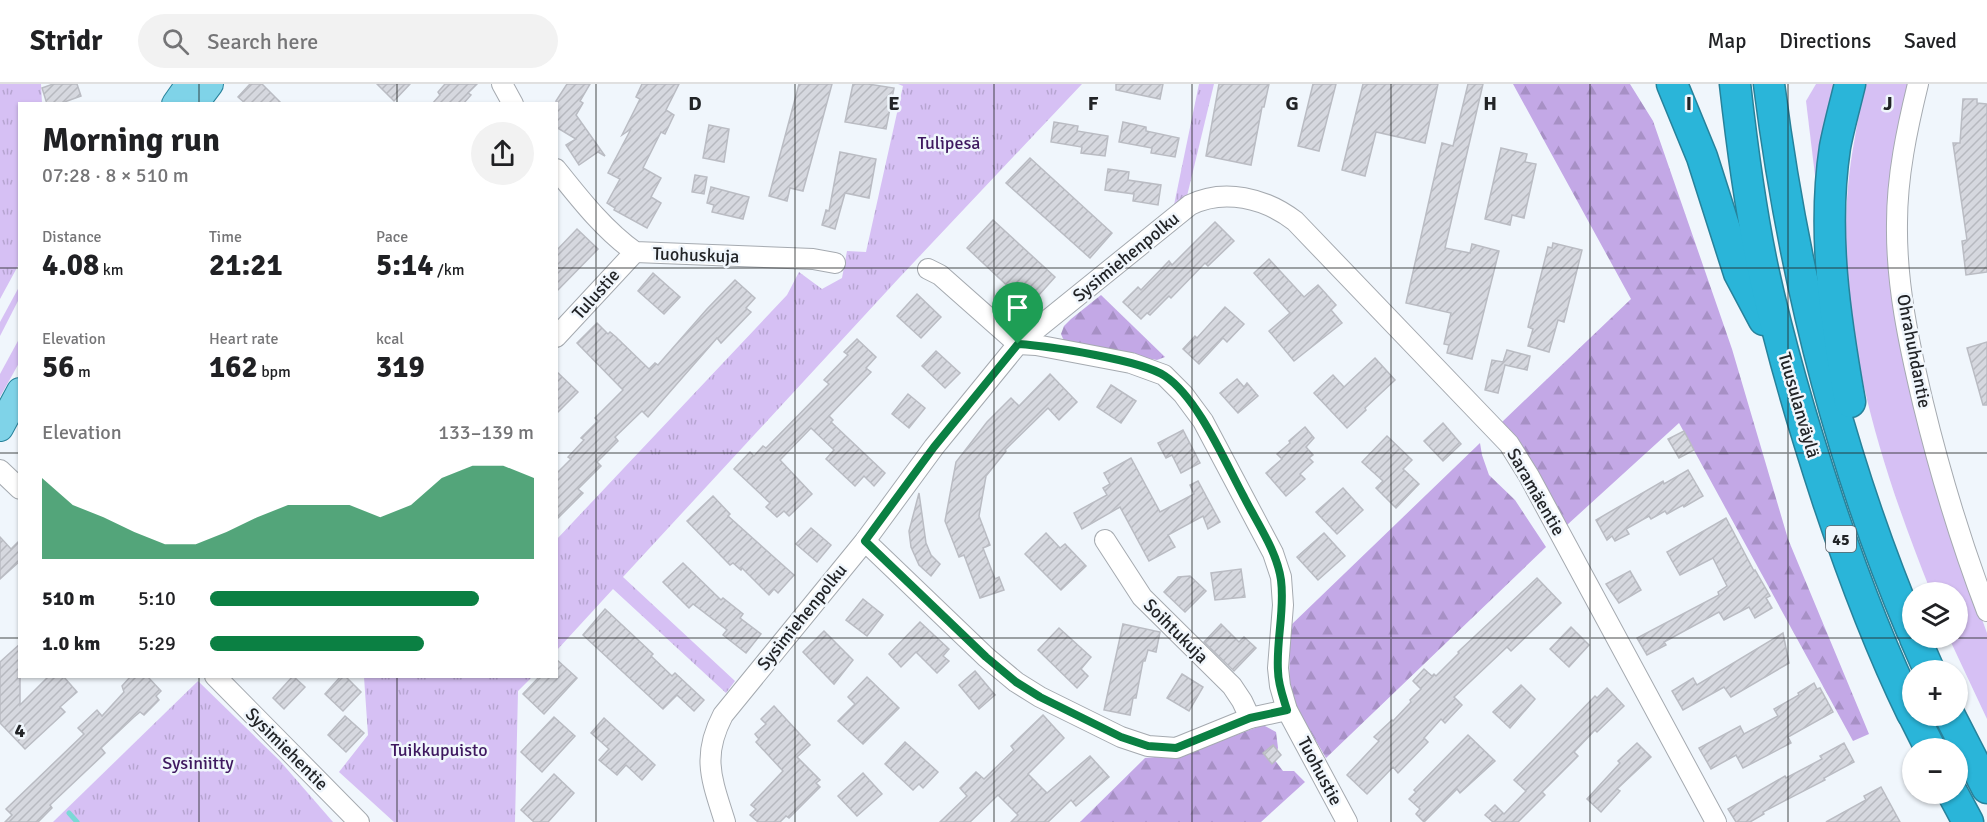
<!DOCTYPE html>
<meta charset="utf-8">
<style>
:root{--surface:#fff;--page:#f2f2f2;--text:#202124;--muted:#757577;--line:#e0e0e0;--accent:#0b8043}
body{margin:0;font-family:Signika,sans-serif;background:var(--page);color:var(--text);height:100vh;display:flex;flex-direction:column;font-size:22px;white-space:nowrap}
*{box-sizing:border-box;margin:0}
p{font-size:20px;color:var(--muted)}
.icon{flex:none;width:33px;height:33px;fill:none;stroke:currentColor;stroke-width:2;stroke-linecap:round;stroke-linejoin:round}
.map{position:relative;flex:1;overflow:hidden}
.drawer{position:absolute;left:18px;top:18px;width:540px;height:576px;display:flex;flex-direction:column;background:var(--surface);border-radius:0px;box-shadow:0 2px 4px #0004}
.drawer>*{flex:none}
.tools{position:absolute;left:1902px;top:498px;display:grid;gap:12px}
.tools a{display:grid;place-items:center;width:66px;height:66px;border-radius:50%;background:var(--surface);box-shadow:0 2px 4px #0004;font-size:30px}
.pin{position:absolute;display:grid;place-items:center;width:51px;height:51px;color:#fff;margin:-62px -26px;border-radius:50% 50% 50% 0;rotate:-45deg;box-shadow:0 0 6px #0007}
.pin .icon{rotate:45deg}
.round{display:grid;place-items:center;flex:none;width:63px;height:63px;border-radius:32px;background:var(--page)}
.summary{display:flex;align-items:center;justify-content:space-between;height:102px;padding:0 24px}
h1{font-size:33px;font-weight:800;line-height:45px}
.figures{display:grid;grid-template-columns:repeat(3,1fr);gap:9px;height:102px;padding:6px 24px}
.figures div{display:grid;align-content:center}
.figures b{font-size:30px;font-weight:800}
.figures small{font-size:16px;font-weight:400}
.figures p{font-size:16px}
.chart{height:168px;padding:12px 24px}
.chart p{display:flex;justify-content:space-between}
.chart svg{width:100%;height:108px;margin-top:6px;fill:var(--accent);opacity:.7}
ul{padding:0 24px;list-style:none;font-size:20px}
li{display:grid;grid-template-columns:96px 72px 1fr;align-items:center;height:45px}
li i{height:15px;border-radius:8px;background:var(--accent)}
header{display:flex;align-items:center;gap:36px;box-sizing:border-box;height:84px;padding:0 30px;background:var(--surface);border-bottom:2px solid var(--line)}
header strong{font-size:28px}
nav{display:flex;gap:33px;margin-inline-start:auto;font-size:21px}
.search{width:420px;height:54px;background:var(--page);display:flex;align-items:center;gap:15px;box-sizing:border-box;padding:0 21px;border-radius:33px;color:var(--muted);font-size:22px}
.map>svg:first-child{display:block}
.grass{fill:#d6c0f4}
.forest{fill:url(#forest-firs)}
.park{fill:url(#park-tufts)}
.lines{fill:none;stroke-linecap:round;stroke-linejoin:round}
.stream{stroke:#7ad9d5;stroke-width:5}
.building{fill:url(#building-hatch);stroke:#babcc3;stroke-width:1.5}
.minor-casing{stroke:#a5aab0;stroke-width:22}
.major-casing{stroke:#27829b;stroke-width:28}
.highway-casing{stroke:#27829b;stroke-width:33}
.minor{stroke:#fff;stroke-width:20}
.major{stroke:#7fd3e8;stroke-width:26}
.highway{stroke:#2ab5d9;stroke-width:30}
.route-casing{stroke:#fff;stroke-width:12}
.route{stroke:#0b8043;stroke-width:8}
.grid{fill:none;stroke:#222427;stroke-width:1.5;stroke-opacity:0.55}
.labels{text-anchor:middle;stroke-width:5;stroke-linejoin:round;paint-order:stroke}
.shield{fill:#f0f6fc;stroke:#606367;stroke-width:1.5}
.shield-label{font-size:16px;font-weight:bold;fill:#222427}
.park-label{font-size:18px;fill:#3e185f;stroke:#f0f6fc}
.street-label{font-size:18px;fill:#222427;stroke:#f0f6fc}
.grid-label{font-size:20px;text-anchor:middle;font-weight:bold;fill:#222427;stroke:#f0f6fc;stroke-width:5;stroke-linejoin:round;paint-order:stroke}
</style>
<header>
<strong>Stridr</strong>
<div class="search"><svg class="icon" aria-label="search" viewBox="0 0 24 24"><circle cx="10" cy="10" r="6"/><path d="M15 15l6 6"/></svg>Search here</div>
<nav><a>Map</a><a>Directions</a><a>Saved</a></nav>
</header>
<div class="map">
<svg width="1987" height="738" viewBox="0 0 1987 738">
<defs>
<pattern id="forest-firs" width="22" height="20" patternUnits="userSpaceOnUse" patternTransform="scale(1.5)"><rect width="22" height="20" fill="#c3a8e6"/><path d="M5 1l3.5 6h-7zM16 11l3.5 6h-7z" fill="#a790c5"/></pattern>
<pattern id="park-tufts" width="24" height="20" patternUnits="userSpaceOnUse" patternTransform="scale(1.5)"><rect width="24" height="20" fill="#d6c0f4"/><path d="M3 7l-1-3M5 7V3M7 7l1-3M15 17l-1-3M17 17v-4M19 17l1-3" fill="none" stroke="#b7a5d1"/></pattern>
<pattern id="building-hatch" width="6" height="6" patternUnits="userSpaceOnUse" patternTransform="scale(1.5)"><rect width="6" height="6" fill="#d6d8df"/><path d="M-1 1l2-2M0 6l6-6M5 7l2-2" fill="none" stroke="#b7b9bf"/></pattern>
</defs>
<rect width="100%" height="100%" fill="#f0f6fc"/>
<g class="grass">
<path d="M1816 0H1837L1817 108 1806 17Z"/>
<path d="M1866 0H1910L1889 141 1892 214 1921 351 1946 437 1987 549V635L1949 554H1958V508H1931C1874 365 1825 209 1855 53 1858 36 1860 17 1866 0Z"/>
<path d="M19 203V215L0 252V238Z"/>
<path d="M19 255V279L0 313V290Z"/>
</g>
<g class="forest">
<path d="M1513 0H1630L1653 37 1732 265 1788 455 1869 650 1853 657 1679 339 1567 441C1547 405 1529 370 1502 338L1631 215Z"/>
<path d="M1101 211 1165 273 1157 276 1065 259 1061 250 1064 242 1071 235Z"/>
<path d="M1480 359 1482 371 1489 391 1515 416 1546 463 1326 674 1289 611 1290 542Z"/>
<path d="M1263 641 1276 648 1278 664 1274 675 1283 687H1294L1305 698 1261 738H1080L1145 674C1187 671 1225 655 1263 641Z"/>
</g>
<g class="park">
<path d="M0 0H41L42 19 20 20 19 180 0 215Z"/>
<path d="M898 0H1082L899 194 623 493 735 597 726 609 613 505 557 566V455L787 211 799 188 822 205 842 194 847 167 866 168 903 2Z"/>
<path d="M1199 0H1214L1187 112 1174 121Z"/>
<path d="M364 593H532L518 607 515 738H394L339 688 368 651Z"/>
<path d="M198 597 280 677 333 738H53Z"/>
</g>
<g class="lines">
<path class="stream" d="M69 729 77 738"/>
</g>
<g class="building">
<path d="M53 0H77L81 12 59 20H47L42 4Z"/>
<path d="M250 0H262L282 20H246L238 13Z"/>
<path d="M377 0H410L394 17Z"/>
<path d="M445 0H477L468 9 471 11 463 20H432L440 11 438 8Z"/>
<path d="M567 0H590L580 17 583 19 576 31 605 72 598 68 579 81 566 61 576 55 556 43V17Z"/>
<path d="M642 0H679L666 26 674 31 665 50 661 48 643 84 661 94 651 113 661 119 647 144 614 126 615 124 607 119 620 95 608 89 631 45 622 51 640 15 636 13Z"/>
<path d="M799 0H832L803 107 790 104 787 117 769 112Z"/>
<path d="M853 0H868L894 4 886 45 845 38Z"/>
<path d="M1116 0H1163L1160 15 1116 6Z"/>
<path d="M1219 0H1269L1264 23H1262L1251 81 1206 72Z"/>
<path d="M1313 0H1336L1319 67 1298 62Z"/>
<path d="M1363 0H1438L1425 59 1376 48 1365 92 1342 86Z"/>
<path d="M1468 0H1483L1445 164 1470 169 1472 160 1499 167 1472 275 1447 269 1449 261 1444 260 1451 229 1406 219 1442 59 1453 62Z"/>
<path d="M1963 15H1977V19L1987 20V188L1966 191 1962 157 1967 156 1953 59H1960Z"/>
<path d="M1054 38 1078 42 1077 47 1108 52 1105 72 1081 69 1082 63 1051 58Z"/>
<path d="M1123 38 1146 43V47L1179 54 1175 73 1151 69 1152 64 1119 58Z"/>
<path d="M709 41 729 45 724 78 703 74Z"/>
<path d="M1501 64 1527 70 1525 78 1536 80 1524 134 1512 131 1510 141 1485 135Z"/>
<path d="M840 68 876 75 869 114 845 109 835 145 822 141 826 126 829 127Z"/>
<path d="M1030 74 1112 149 1090 174 1006 99Z"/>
<path d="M1108 85 1129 88 1128 96 1161 101 1158 121 1133 117 1134 110 1105 106Z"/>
<path d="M695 91 707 93 704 110 692 108Z"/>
<path d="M711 103 749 113 743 135 712 128 714 121 707 119Z"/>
<path d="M993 136 1055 193 1029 222 967 164Z"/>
<path d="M1215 138 1234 157 1208 182 1205 179 1171 214 1169 212 1150 231 1147 229 1141 235 1123 218 1138 203 1141 206 1169 177 1172 181Z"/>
<path d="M577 145 598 165 556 208V167Z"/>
<path d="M1553 159 1582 166 1564 238 1558 236 1549 268 1528 262 1533 245 1528 243 1548 163 1552 164Z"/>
<path d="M1269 175 1304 213 1318 201 1336 221 1331 226 1342 239 1294 277 1269 247 1290 229 1254 189Z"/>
<path d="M653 189 680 213 664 230 638 207Z"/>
<path d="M735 196 755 214 746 224 751 228 721 259 717 254 648 333 642 327 615 353 618 357 597 378 601 382 578 405 583 409 556 436V390L571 375 568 373 584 356 581 354 598 337 595 334 623 306 577 259 597 239 608 250 610 248 616 253 649 285 655 279 658 281 707 225Z"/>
<path d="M917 210 941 233 921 254 897 232Z"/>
<path d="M1225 223 1244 240 1227 258 1223 254 1199 280 1183 265 1195 252 1197 254Z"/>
<path d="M857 255 876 273 866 284 871 288 829 332 833 336 831 338 885 389 874 402 864 392 855 402 826 375 834 366 811 344 780 376 812 410 789 432 784 427 777 433 766 423 770 419 734 385 750 368 754 372 763 362 766 364 829 300 824 296 848 271 844 268Z"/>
<path d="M1987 258V321H1983L1967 264Z"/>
<path d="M1507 266 1530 272 1527 286 1505 281 1498 309 1485 306 1492 276 1503 278Z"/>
<path d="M936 267 960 289 945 304 922 282Z"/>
<path d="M1375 274 1395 296 1365 324 1366 326 1347 344 1314 309 1333 291 1344 303Z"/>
<path d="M556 287 578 308 556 330Z"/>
<path d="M1050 290 1077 318 1059 336 1048 324 1005 366 1006 367 986 392 979 432 990 461 983 464 995 495 999 493 1004 506 980 514 964 471 959 473 945 437 956 378 987 338 1011 314 1019 322Z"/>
<path d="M1237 295 1244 303 1247 299 1258 312 1238 329 1220 309Z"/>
<path d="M1111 301 1136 317 1121 339 1097 323Z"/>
<path d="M908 310 925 324 909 344 892 330Z"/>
<path d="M1443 339 1461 360 1443 377 1424 357Z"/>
<path d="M1305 343 1314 354 1306 363 1313 371 1309 374 1313 378 1300 390 1305 395 1286 412 1266 389 1282 375 1277 370 1290 359 1289 357Z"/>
<path d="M1183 346 1200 379 1181 389 1172 371 1166 374 1158 359Z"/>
<path d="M1684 347 1694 366 1679 374 1668 355Z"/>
<path d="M1387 352 1412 376 1403 385 1419 400 1396 424 1376 404 1383 397 1362 378Z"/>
<path d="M1131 374 1160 428 1194 410 1190 401 1198 397 1220 438 1208 445 1203 432 1168 451 1175 463 1149 477 1120 423 1082 445 1074 429 1107 411 1103 404 1110 400 1104 389Z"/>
<path d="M1688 386 1703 412 1684 423 1683 421 1667 430 1665 427 1651 435 1649 432 1626 445 1629 450 1615 457 1612 452 1607 456 1596 436 1663 397 1664 400Z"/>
<path d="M1343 404 1363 426 1337 450 1316 428Z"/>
<path d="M919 409 926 459 931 471 940 480 931 492 919 481 911 463 909 447Z"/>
<path d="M713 412 730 430 728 432 794 491 778 509 774 505 769 511 742 484 741 486 733 479 730 481 687 437Z"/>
<path d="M1726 434 1754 487 1755 486 1770 512 1766 514 1772 524 1755 534 1749 523 1724 536 1719 528 1664 558 1666 561 1647 571 1637 554 1719 511 1718 508 1727 502 1713 474 1680 491 1667 468Z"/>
<path d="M811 444 831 461 817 478 796 460Z"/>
<path d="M1046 449 1060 464 1065 460 1086 482 1061 506 1025 470Z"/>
<path d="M1324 449 1345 472 1318 496 1297 473Z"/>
<path d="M0 453 11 465 20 456V477L0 495Z"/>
<path d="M683 479 721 516 723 514 743 530 740 534 761 550 746 569 723 551 727 546 693 520 689 524 663 498Z"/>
<path d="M1241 485 1245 513 1215 516 1211 489Z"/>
<path d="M1630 487 1641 506 1619 519 1606 500Z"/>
<path d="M1190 492 1206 507 1185 528 1164 508 1178 493Z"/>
<path d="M1537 494 1561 519 1511 567 1507 563 1454 613 1462 621 1445 639 1441 635 1424 654 1428 658 1398 689 1393 683 1367 710 1347 691 1379 657 1374 653 1392 636 1393 637 1411 618 1410 616 1421 605 1413 597 1424 585 1432 592 1434 590 1436 592 1459 569 1458 568Z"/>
<path d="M863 515 883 531 867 552 846 536Z"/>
<path d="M605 525 653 570 651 572 672 592 675 589 704 616 694 627 677 611 663 625 583 551Z"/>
<path d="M920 538 949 565 943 572 949 577 937 589 916 568 901 583 889 570Z"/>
<path d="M1123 540 1160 548 1156 568 1148 566 1145 577H1143L1136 614H1133L1130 631 1104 626Z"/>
<path d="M1221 540 1239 558 1244 553 1256 564 1234 587 1204 558Z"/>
<path d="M1571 543 1589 561 1569 583 1550 565Z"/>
<path d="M1059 544 1091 573 1081 585 1088 592 1077 604 1038 566Z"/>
<path d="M824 547 853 576 834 600 803 568Z"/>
<path d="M1783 549 1789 579 1731 613 1724 603 1683 626 1672 607 1693 594 1697 601Z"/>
<path d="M20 560V621L49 592H63L77 608 60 623 65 628 25 665 0 639V578Z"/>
<path d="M556 575 577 594 544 630 523 610 540 592H556Z"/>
<path d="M975 587 995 611 979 625 959 601Z"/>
<path d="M1182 590 1203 603 1189 627 1167 614Z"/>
<path d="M131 592H147L161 607 156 612 159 616 144 631 140 628 134 633 101 664 105 669 50 721 52 724 38 738H5L12 731 6 725 84 650 78 644 97 626 102 632 124 608 122 602Z"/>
<path d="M293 592 305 603 284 625 273 614Z"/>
<path d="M341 592H345L361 608 343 627 325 610Z"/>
<path d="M867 593 899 624 863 660 838 637 855 620 848 613Z"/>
<path d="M1814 599 1817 605 1820 604 1833 628 1788 653 1791 659 1743 684 1736 671 1711 685 1699 664 1740 642 1744 650 1778 632 1774 625 1799 611 1798 609Z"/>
<path d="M1521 601 1535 615 1510 644 1493 628Z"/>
<path d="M1607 604 1624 622 1597 648 1595 646 1574 668 1578 672 1542 708 1545 711 1518 738H1493L1485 731 1495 721 1504 730 1526 707 1514 696 1595 612 1597 614Z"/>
<path d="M774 622 810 661 797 673 820 696 816 699 820 703 789 734 786 732 780 738H758L750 731 756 725 751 721 783 687 756 658 759 655 755 650 766 640 761 635Z"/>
<path d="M1043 631 1064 654 1028 690 1047 709 1090 672 1109 693 1076 722 1071 716 1048 738H1011L1018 731 998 711 970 738H940L967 712 960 704 976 688 984 695 1014 666 1011 662Z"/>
<path d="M345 632 364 649 346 668 328 651Z"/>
<path d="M554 633 575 652 542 688 521 668Z"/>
<path d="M604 634 655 681 642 696 626 681 617 691 599 676 609 665 591 649Z"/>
<path d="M1468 651 1495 677 1460 709 1457 705 1424 738 1416 730 1420 725 1409 715 1416 708 1414 706Z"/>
<path d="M905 658 938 688 923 704 919 700 913 706 885 680Z"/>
<path d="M1637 659 1651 673 1617 705 1620 707 1601 728 1587 715 1620 679 1618 677Z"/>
<path d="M1844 659 1854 678 1824 694 1825 696 1763 728 1764 730 1750 738H1736L1728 725 1785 692 1786 694 1822 675 1820 672Z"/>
<path d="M1273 661 1281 671 1272 680 1263 669Z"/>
<path d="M863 689 882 710 857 732 838 712Z"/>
<path d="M554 690 574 709 548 738H534L521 726Z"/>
<path d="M1881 703 1900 738H1826L1866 716 1864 712Z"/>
</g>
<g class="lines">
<g class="minor-casing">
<g id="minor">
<path d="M502 0 513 20"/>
<path d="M1918 0C1907 45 1897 92 1897 139 1896 200 1909 260 1923 319 1940 389 1961 459 1987 527"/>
<path d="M556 85C580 115 604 146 635 168L813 175 835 179"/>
<path d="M928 185 940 191 1018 260 1036 261 1131 279 1164 291 1183 310 1203 337 1273 469 1281 493 1283 521 1278 584 1280 602 1287 626 1347 738"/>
<path d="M556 253 635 168"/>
<path d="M0 386 20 405"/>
<path d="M1105 456 1142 513 1232 602 1242 617 1250 634"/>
<path d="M865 457 986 573 1016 598 1040 613 1121 653 1148 662 1176 664 1250 634 1287 626"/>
<path d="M215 592 359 738"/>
<path d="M725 738C712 696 701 673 723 631L865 457 934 363 1018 260 1190 121C1224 104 1265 114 1295 137L1509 360 1529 392 1716 738"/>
</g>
</g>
<g class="major-casing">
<g id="major">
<path d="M175 20 189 0"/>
<path d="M195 20 210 0"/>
<path d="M0 344 20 307"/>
</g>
</g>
<g class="highway-casing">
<g id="highway">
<path d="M1672 0 1702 73 1739 189 1764 236"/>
<path d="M1735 0C1742 62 1750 124 1763 185 1780 263 1803 341 1828 417 1852 489 1879 561 1912 629"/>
<path d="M1769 0C1793 188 1838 372 1912 547"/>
<path d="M1850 318C1835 234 1822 148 1835 63 1839 42 1845 21 1850 0"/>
<path d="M1915 554 1929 586"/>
<path d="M1914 632 1930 664"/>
<path d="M1950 632 1987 704"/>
<path d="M1953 710 1968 738"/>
</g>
</g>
<use href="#minor" class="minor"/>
<use href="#major" class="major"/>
<use href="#highway" class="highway"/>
</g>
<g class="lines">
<g class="route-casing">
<path id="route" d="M1018 260C1049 262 1141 276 1165 292 1198 314 1225 378 1244 413 1257 439 1277 467 1281 496 1285 527 1276 556 1278 587 1278 600 1283 613 1287 626L1250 634 1176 664 1148 662 1121 653 1040 613 1016 598 986 573 865 457 934 363Z"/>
</g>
<use href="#route" class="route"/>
</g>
<path class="grid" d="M199 0V20M397 0V20M596 0V738M795 0V738M994 0V738M1192 0V738M1391 0V738M1590 0V738M1788 0V738M0 184H20M556 184H1987M0 369H20M556 369H1987M0 554H20M556 554H1912M1912 554H1958M1958 554H1987M199 592V738M397 592V738"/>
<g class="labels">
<rect class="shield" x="1826" y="442" width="30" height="26" rx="4.5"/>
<g class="shield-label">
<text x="1841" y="461">45</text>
</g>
<g class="park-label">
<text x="949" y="65">Tulipesä</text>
<text x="439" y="672">Tuikkupuisto</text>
<text x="198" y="685">Sysiniitty</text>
</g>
<g class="street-label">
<text transform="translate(696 171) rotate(2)" y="6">Tuohuskuja</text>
<text transform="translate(1126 173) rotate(-39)" y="6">Sysimiehenpolku</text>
<text transform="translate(596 210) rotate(-48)" y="6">Tulustie</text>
<text transform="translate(1914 267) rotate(79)" y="6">Ohrahuhdantie</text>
<text transform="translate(1799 321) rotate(74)" y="6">Tuusulanväylä</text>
<text transform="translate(1536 408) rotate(60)" y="6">Saramäentie</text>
<text transform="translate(802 533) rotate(-51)" y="6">Sysimiehenpolku</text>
<text transform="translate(1176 547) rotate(45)" y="6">Soihtukuja</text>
<text transform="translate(287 665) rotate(45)" y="6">Sysimiehentie</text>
<text transform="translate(1320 687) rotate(62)" y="6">Tuohustie</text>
</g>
</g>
<g class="grid-label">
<text x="695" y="26">D</text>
<text x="894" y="26">E</text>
<text x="1093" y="26">F</text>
<text x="1292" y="26">G</text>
<text x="1490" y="26">H</text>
<text x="1689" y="26">I</text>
<text x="1888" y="26">J</text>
<text x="20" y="653">4</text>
</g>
</svg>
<div class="tools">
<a><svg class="icon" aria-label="layers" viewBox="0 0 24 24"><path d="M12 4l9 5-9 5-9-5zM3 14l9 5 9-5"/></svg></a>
<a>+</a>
<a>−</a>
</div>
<div class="pin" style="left:1018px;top:260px;background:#1e9e55"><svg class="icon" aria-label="arrive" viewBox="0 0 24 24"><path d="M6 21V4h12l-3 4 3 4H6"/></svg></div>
<section class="drawer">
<div class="summary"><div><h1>Morning run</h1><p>07:28 · 8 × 510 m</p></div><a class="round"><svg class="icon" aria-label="share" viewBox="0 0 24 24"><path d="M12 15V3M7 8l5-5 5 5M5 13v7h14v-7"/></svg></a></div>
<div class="figures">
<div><p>Distance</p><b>4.08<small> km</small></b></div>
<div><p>Time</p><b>21:21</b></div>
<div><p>Pace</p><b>5:14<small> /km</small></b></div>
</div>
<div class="figures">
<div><p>Elevation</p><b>56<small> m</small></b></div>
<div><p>Heart rate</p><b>162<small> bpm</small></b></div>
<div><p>kcal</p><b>319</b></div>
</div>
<div class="chart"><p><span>Elevation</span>133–139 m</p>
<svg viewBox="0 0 160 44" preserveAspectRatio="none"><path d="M0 44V11L10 22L20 27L30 33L40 38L50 38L60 33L70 27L80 22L90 22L100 22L110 27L120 22L130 11L140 6L150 6L160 11V44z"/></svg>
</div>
<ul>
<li><b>510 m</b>5:10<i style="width:83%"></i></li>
<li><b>1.0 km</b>5:29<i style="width:66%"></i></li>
</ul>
</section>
</div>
